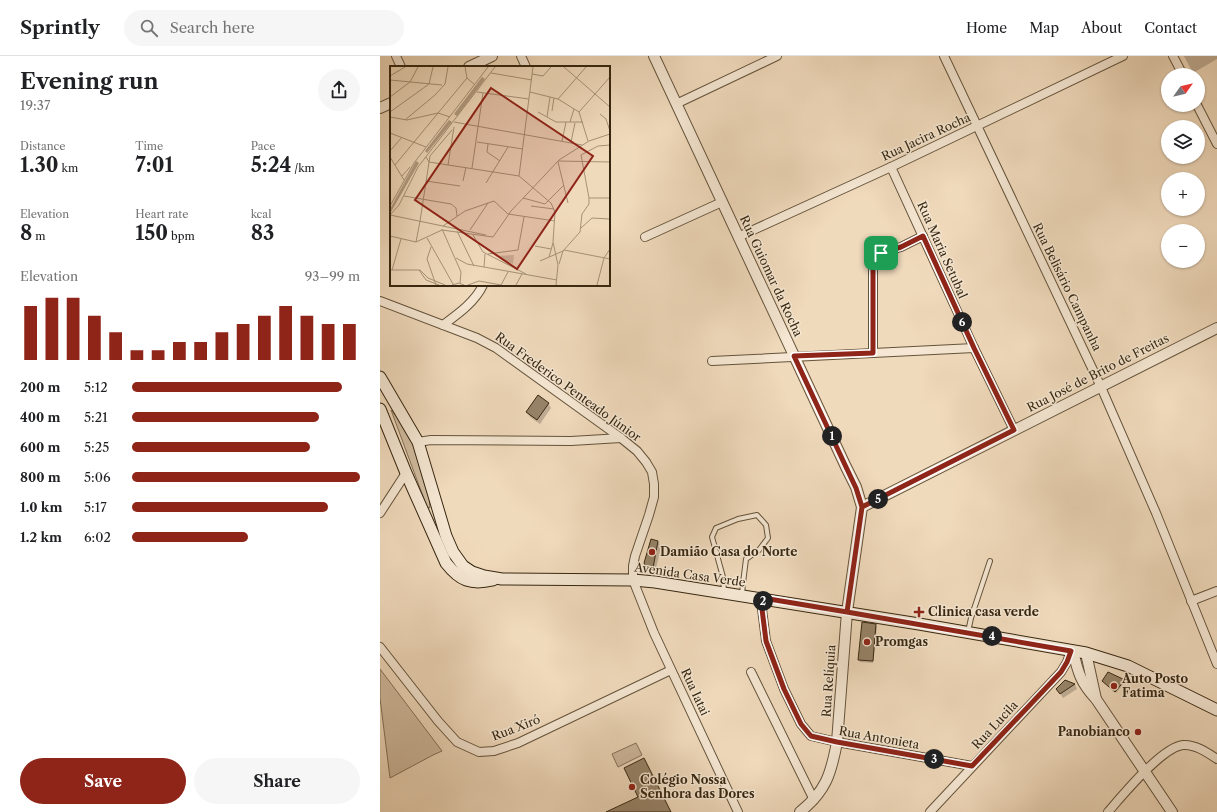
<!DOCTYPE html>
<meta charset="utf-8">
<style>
:root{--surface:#fff;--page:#f6f6f6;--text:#202124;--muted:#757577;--line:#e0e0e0;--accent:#8f2418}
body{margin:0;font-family:"Libre Caslon Text",serif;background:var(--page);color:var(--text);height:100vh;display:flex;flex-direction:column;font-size:15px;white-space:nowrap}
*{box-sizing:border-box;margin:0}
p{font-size:13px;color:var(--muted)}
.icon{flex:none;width:22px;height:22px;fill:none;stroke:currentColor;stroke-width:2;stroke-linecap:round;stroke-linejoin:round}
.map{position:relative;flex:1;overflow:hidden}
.side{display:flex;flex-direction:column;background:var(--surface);width:380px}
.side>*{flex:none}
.needle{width:26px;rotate:56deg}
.tools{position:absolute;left:781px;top:12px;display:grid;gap:8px}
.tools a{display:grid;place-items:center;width:44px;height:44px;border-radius:50%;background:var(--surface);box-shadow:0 1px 3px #0004;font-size:20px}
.pin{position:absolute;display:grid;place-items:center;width:34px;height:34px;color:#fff;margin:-17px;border-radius:8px;box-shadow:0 2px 6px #0006}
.km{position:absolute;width:20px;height:20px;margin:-10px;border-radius:50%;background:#222;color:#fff;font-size:11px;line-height:20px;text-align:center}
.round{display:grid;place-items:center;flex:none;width:42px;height:42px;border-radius:21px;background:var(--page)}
.headline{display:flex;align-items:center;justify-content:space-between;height:68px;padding:0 20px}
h1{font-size:22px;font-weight:700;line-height:30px}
.metrics{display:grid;grid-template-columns:repeat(3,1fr);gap:6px;height:68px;padding:4px 20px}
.metrics div{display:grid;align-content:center}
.metrics b{font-size:20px;font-weight:700}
.metrics small{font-size:11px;font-weight:400}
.metrics p{font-size:11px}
.chart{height:112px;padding:8px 20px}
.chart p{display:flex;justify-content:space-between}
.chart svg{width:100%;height:72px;margin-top:4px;stroke:var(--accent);stroke-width:6}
.primary-button{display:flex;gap:8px;margin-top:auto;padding:8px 20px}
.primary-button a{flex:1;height:46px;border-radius:24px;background:var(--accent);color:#fff;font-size:16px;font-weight:700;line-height:46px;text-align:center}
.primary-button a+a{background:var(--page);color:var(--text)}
ul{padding:0 20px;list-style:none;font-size:13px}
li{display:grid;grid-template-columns:64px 48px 1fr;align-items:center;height:30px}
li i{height:10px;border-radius:5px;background:var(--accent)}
header{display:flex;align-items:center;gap:24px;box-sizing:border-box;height:56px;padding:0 20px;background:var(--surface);border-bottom:1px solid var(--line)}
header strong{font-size:19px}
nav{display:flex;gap:22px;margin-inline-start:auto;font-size:14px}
.search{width:280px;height:36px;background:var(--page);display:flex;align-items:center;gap:10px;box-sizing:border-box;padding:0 14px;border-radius:22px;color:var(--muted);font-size:15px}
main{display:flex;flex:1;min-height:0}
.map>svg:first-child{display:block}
.green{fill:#d0bb9f;stroke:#837058}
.shadow{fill:#0003}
.building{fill:#978469;stroke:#362610}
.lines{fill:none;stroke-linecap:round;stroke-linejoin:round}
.service-casing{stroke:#64533b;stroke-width:6}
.minor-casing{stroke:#64533b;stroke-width:10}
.tertiary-casing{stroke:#64533b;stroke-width:12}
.secondary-casing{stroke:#362610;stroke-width:13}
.service{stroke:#f5e7d3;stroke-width:4}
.minor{stroke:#f5e7d3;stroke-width:8}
.tertiary{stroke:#f5e7d3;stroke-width:10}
.secondary{stroke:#f5e7d3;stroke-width:11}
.route-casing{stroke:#fff;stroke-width:8}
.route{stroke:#8f2418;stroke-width:5}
.poi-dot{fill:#8f2418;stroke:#f5e7d3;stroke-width:1.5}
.labels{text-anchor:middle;stroke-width:3;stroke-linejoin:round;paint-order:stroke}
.street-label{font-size:12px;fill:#362610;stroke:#f5e7d3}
.poi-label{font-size:12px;font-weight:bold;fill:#362610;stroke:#f5e7d3;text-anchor:start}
.inset-road{fill:none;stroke:#a69277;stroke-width:1}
.view{fill:#8f2418;fill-opacity:0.15;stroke:#8f2418;stroke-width:2}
.inset-edge{fill:none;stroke:#362610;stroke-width:2}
</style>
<header>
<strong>Sprintly</strong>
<div class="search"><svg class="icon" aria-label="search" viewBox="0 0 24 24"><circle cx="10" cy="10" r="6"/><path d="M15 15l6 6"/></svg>Search here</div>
<nav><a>Home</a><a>Map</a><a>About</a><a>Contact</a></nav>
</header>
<main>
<section class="side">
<div class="headline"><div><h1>Evening run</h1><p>19:37</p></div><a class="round"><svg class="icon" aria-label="share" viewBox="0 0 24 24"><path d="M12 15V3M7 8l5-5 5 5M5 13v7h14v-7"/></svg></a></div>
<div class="metrics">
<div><p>Distance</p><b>1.30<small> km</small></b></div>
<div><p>Time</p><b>7:01</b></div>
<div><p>Pace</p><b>5:24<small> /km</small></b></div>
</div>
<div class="metrics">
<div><p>Elevation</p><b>8<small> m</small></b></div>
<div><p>Heart rate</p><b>150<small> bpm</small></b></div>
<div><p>kcal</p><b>83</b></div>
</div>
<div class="chart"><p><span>Elevation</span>93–99 m</p>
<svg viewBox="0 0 160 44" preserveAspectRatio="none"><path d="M5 44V11M15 44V6M25 44V6M35 44V17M45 44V27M55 44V38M65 44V38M75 44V33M85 44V33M95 44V27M105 44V22M115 44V17M125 44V11M135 44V17M145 44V22M155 44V22"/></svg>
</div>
<ul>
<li><b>200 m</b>5:12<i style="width:92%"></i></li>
<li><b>400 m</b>5:21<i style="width:82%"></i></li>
<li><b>600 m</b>5:25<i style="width:78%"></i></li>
<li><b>800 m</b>5:06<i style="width:100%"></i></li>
<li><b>1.0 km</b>5:17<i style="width:86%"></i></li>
<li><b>1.2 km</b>6:02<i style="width:51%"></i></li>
</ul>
<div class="primary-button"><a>Save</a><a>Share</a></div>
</section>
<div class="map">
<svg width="837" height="756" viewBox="0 0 837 756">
<rect width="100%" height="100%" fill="#f0dabc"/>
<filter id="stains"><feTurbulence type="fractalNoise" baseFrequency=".005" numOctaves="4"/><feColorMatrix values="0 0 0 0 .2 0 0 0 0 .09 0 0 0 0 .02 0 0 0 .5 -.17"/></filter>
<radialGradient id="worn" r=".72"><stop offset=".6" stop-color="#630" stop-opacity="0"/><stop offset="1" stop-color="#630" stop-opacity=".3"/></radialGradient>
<g class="green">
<path d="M11 354 29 376 49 440 50 452 47 451Z"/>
<path d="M0 613 62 695 53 699 10 722 0 642Z"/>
<path d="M256 687 262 699 238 711 232 698Z"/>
</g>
<g class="shadow">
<path d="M804 0H837V3L813 17Z"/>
<path d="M168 347 171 352 160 368 150 361 147 356Z"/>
<path d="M278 485 281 491 275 517 270 516 265 507Z"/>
<path d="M496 569 497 571 493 607 480 606 479 603Z"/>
<path d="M744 624 745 626 736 637 723 625Z"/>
<path d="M685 625 695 628 697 633 683 642 678 633Z"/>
</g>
<g class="building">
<path d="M158 339 169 347 157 364 146 356Z"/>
<path d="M271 483 278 485 273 512 266 511 264 507Z"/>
<path d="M482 566 496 568 493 605 478 604Z"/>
<path d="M728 616 745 624 735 636 722 625Z"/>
<path d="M685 624 695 628 680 638 676 633Z"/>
<path d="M264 702 291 756H226L258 741 244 712Z"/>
</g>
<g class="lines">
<g class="service-casing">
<g id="service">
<path d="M344 536 343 521 332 481 336 472 358 463 377 459 386 469 388 482 379 494 366 503 363 527 362 539"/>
<path d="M588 576 591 562 610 505"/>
</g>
</g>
<g class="minor-casing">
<g id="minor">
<path d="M16 0 21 11"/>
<path d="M141 0 146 11"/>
<path d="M564 0 721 331 776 457 837 608"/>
<path d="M793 0 803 19"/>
<path d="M296 48 397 0"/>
<path d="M817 49 837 88"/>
<path d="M511 111 594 292 634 374"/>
<path d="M265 181 342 146"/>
<path d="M358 181 511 111 743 0"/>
<path d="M0 245 97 282 116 292 241 382 257 395 266 406 272 416 274 428V441L269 459 255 500 253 510V524L274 577 358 756"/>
<path d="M63 269C78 258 95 246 103 229"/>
<path d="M493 297V207L494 201 497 198 521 191 543 180"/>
<path d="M332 305 594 292"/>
<path d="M38 386 51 384 191 385 241 382"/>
<path d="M0 457 26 417"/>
<path d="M383 542 382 553 386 585 404 633 421 668 431 680 457 686 592 710"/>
<path d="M811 545 837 535"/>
<path d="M0 591 58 665 77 686 99 696 114 695 138 687 291 614"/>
<path d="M371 616 434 744"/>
<path d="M550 756 681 616 687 606 691 595"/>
<path d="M728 756C742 740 782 691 803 689 815 688 828 697 837 703"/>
</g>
</g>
<g class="tertiary-casing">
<g id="tertiary">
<path d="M274 0 466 411 476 431 482 451 467 556 457 686C451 718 446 735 420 756"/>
<path d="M89 11 112 0"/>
<path d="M0 52 11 47"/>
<path d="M482 451 837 272"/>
<path d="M693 595C698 617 701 627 716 643L792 756"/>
<path d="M706 597 716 643"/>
</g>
</g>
<g class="secondary-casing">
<g id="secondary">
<path d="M0 321 38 386 66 480 73 496 83 510 92 516 104 520 122 523 253 524 275 526 539 568 706 597 748 610 837 654"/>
<path d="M0 353 26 417 66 507C80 525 91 529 113 524"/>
</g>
</g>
<use href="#service" class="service"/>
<use href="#minor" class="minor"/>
<use href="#tertiary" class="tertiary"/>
<use href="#secondary" class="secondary"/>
</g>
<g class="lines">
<g class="route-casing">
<path id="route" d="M501 197 495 200 493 207V297L414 300 466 411 476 432 482 451 467 556 383 542 382 553 386 585 404 633 421 668 431 680 457 686 592 710 681 616 687 606 691 595 467 556 482 451 634 374 594 292 543 180 521 191 501 197"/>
</g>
<use href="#route" class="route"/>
</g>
<g class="poi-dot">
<circle cx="272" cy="496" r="4"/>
<path d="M537 550h4v4h4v4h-4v4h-4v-4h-4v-4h4z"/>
<circle cx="487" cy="586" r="4"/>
<circle cx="734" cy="630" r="4"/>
<circle cx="758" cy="676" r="4"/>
<circle cx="252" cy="731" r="4"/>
</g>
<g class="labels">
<g class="street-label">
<text transform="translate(546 81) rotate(-25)" y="4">Rua Jacira Rocha</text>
<text transform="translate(562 194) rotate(66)" y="4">Rua Maria Setubal</text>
<text transform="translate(391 220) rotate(65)" y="4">Rua Guiomar da Rocha</text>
<text transform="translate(687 231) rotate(64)" y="4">Rua Belisário Campanha</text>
<text transform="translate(718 317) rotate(-27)" y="4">Rua José de Brito de Freitas</text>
<text transform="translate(188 331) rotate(36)" y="4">Rua Frederico Penteado Júnior</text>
<text transform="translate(310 519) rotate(8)" y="4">Avenida Casa Verde</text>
<text transform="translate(449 625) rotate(-86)" y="4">Rua Relíquia</text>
<text transform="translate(315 636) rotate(65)" y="4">Rua Iatai</text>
<text transform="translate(615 669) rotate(-47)" y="4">Rua Lucila</text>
<text transform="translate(136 672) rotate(-21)" y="4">Rua Xiró</text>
<text transform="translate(499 682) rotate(10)" y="4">Rua Antonieta</text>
</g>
<g class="poi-label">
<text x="280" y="500">Damião Casa do Norte</text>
<text x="548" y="560">Clinica casa verde</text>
<text x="495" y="590">Promgas</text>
<text x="742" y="627">Auto Posto<tspan x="742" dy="14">Fatima</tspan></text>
<text x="750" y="680" text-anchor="end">Panobianco</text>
<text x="260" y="728">Colégio Nossa<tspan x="260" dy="14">Senhora das Dores</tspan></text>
</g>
</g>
<g transform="translate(10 10)">
<rect width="220" height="220" fill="#f0dabc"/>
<path d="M124 189 123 198 106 190Z" fill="#d0bb9f"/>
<path d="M92 11 95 13 67 50 64 48ZM59 54 62 56 37 87 35 85ZM26 95 29 97 1 146 0 143Z" fill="#b19d82"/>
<path class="inset-road" d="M75 1 77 12 85 19M174 1 220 41M101 7 142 14M142 8 153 10 161 1M0 10 15 1M0 14 52 19M87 26 139 33M140 26 168 33 189 46M0 31 20 16 28 1M168 33 196 1M162 45 164 32M0 46 39 18 43 1M148 46 166 56H193M189 46 220 11M189 46 198 75M210 48 216 53 220 65M0 51 17 54 48 47 60 51M157 51 160 31M15 54 45 29 55 18 58 1M64 56 192 79M180 56 184 43M0 67 36 81M172 75 176 56M87 76 133 83M181 76 185 57M98 78 97 86 110 95M0 85 12 71M0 91 14 114M36 91 39 96 129 110 161 137 165 146 163 176 168 199 166 219M168 95 220 96M168 96 178 137M5 99 77 12M58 99 64 61M82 102 93 27M12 110 20 101M129 110 143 1M36 115 70 120M73 115 76 101M96 117 118 81M14 130 61 138 66 142 67 150M133 132 155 138 174 119M199 132H220M0 140 24 97 98 1M141 140 164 143M0 149 9 139 28 101 105 1M0 149 96 169M30 155 40 90 62 64M53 160 75 145 104 135 118 148 165 155M191 162 202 152 220 153M52 163 71 206 70 217M80 164 98 137M67 165 84 200M83 169 93 186 136 208M0 170 26 176 52 164 103 171 121 145 169 94 199 75 220 68M37 172 63 218M26 176 30 155M145 180 161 183M41 181 37 193 46 219M174 184 220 193M98 188 128 184 134 151M159 191 163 177M66 192 77 198 167 214M150 195 173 185 190 166 192 148 199 138V132L191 89 208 80 220 79M169 198 173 185M94 201 95 188M0 204H30L38 212 55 219M2 204 11 173M29 204 36 214 49 219M62 219 69 217 74 219M78 219 89 215 111 219M111 219 118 206M126 219 132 208M207 219 214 192 220 183"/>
<path class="view" d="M101 22 203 90 127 203 25 134Z"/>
<rect width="220" height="220" class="inset-edge"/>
</g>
<rect width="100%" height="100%" filter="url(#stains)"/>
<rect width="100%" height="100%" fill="url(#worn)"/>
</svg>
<div class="tools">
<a><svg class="needle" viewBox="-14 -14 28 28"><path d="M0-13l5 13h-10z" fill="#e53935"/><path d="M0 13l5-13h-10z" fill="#757577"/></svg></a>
<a><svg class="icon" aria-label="layers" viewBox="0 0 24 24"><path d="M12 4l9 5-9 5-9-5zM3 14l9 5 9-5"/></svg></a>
<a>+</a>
<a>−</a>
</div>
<div class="pin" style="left:501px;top:197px;background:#1e9e55"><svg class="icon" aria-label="arrive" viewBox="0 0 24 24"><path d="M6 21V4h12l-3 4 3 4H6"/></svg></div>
<b class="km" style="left:452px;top:380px">1</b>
<b class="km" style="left:383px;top:545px">2</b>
<b class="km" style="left:554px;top:703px">3</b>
<b class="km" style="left:612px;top:580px">4</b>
<b class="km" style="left:498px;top:443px">5</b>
<b class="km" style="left:582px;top:266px">6</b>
</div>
</main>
